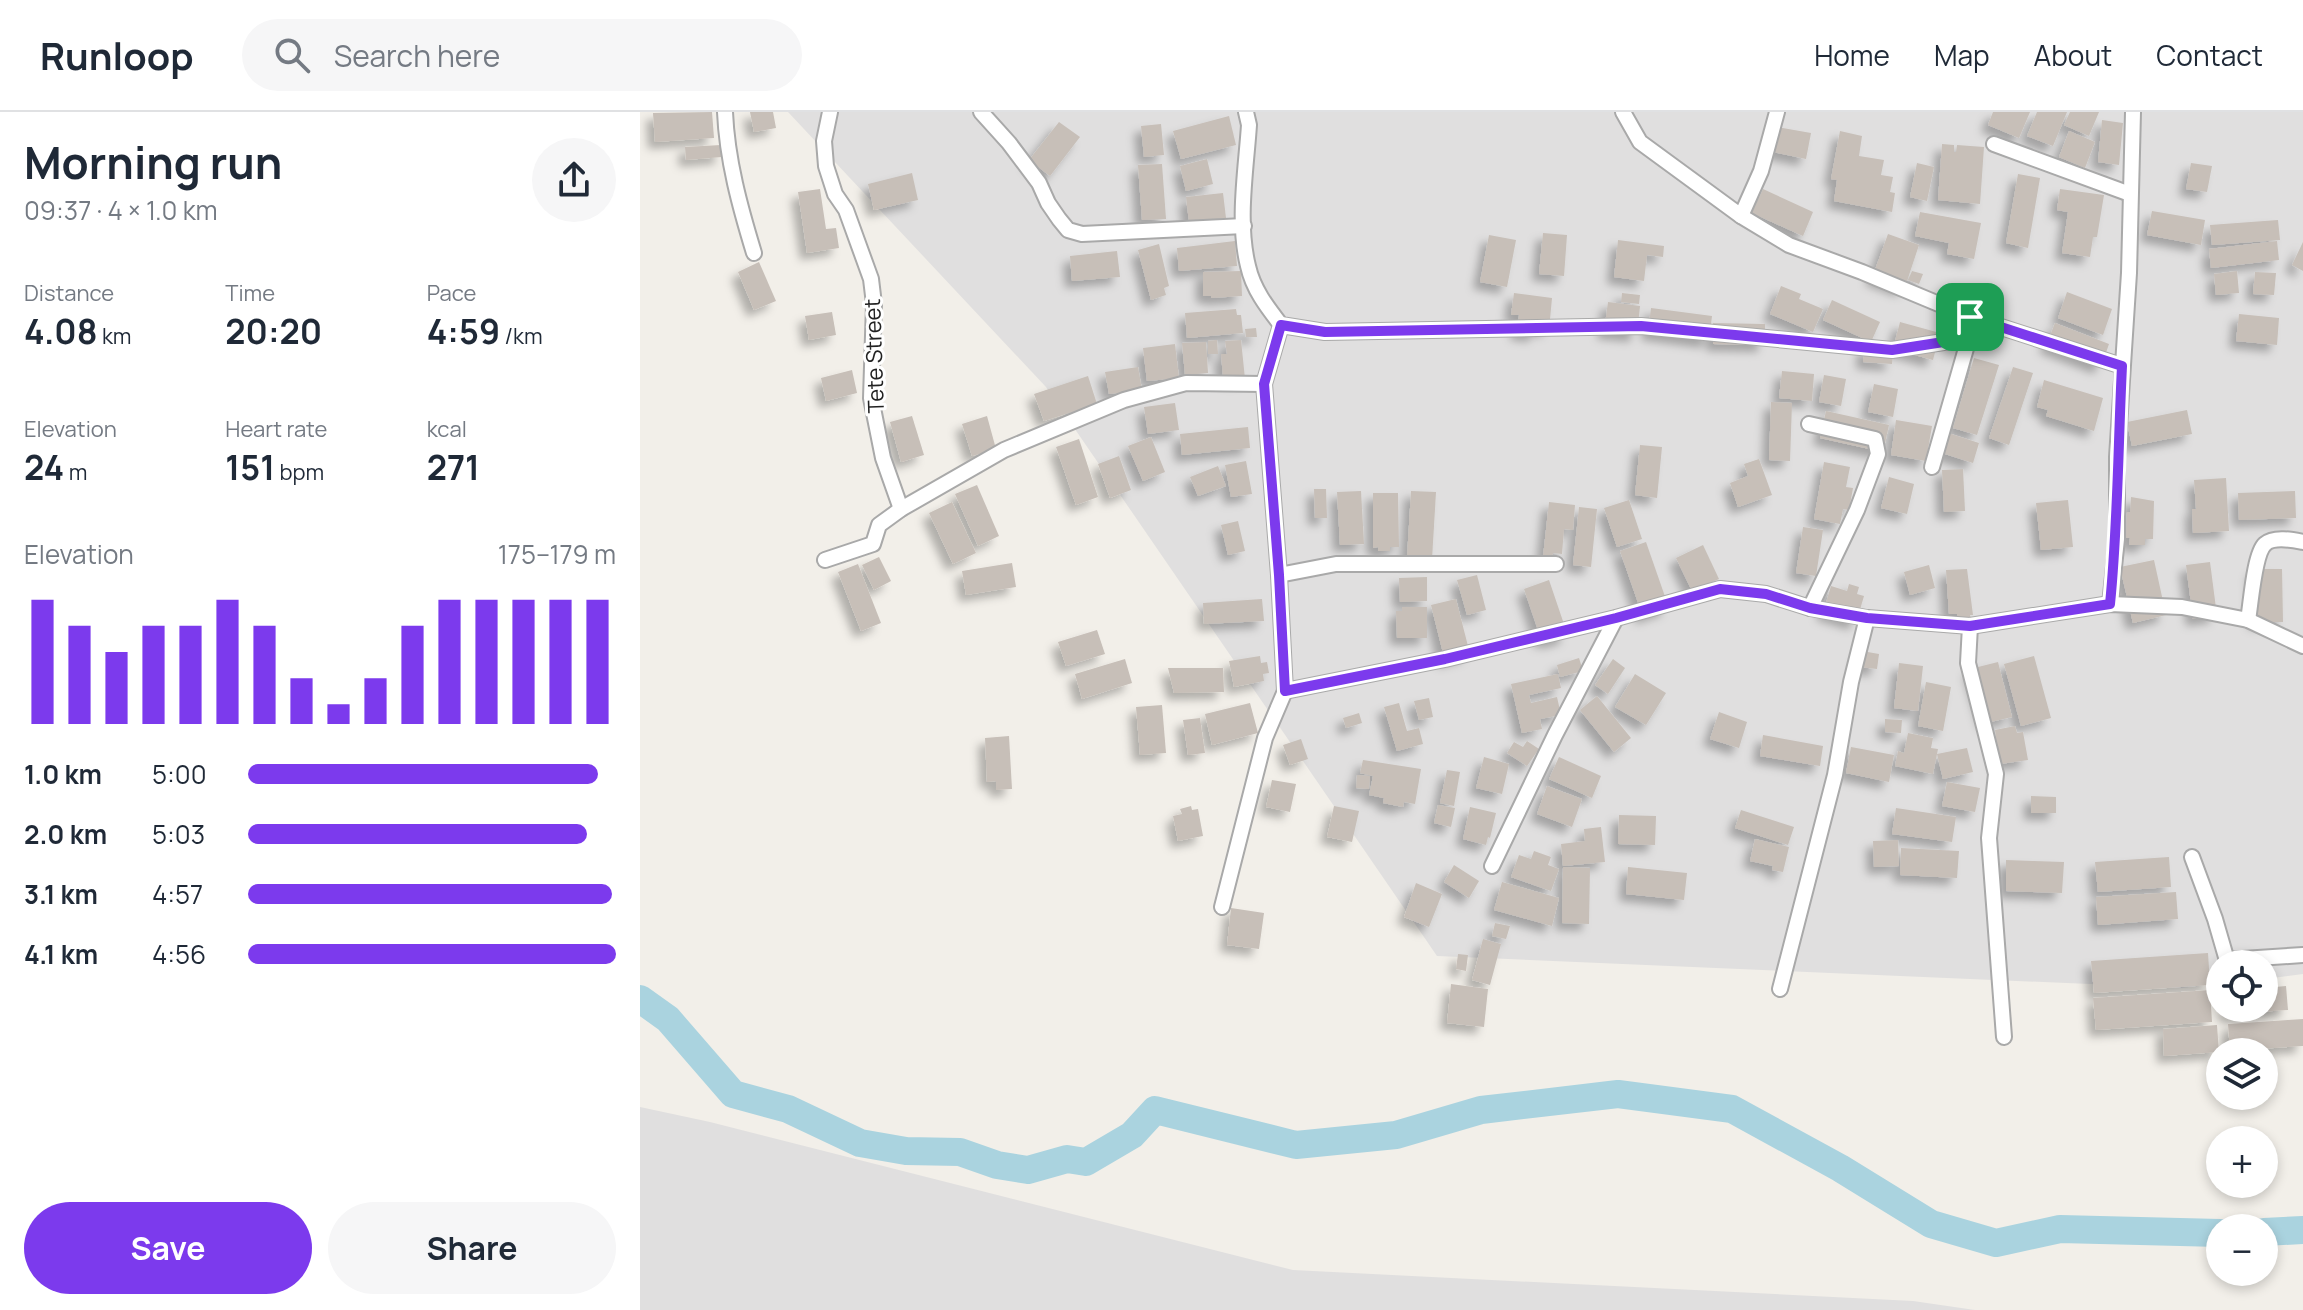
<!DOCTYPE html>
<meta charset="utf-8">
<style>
:root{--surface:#fff;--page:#f6f6f7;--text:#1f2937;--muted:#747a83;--line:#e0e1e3;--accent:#7c3aed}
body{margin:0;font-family:Manrope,sans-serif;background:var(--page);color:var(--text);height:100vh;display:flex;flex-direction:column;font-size:30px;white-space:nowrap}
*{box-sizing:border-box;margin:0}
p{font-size:26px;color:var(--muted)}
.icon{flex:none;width:44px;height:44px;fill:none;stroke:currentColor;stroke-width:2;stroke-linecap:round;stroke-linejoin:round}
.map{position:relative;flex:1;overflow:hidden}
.side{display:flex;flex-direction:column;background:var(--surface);width:640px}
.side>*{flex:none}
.fabs{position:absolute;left:1566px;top:838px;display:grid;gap:16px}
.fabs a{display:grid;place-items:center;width:72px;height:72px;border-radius:50%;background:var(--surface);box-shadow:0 4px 12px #0003;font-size:40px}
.pin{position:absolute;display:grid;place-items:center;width:68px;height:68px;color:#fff;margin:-34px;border-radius:16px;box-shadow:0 4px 12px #0006}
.round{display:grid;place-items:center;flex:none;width:84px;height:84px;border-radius:42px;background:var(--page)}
.head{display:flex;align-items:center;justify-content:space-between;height:136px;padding:0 24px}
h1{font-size:44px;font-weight:700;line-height:60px}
.metrics{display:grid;grid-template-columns:repeat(3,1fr);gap:12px;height:136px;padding:8px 24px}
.metrics div{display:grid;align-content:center}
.metrics b{font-size:34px;font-weight:700}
.metrics small{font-size:22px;font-weight:400}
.metrics p{font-size:22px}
.chart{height:224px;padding:16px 24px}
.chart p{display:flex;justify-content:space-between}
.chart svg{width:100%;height:144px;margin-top:8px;stroke:var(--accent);stroke-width:6}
.button{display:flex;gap:16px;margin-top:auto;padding:16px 24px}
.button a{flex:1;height:92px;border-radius:48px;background:var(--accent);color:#fff;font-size:32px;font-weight:700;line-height:92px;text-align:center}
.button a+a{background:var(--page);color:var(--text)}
ul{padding:0 24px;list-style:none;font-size:26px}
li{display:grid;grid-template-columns:128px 96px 1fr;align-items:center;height:60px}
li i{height:20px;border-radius:10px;background:var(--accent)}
header{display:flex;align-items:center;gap:48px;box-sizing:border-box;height:112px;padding:0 40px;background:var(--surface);border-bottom:2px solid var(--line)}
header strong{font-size:38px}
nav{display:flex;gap:44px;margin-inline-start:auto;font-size:28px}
.search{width:560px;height:72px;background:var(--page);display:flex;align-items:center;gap:20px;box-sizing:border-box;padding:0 28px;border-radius:44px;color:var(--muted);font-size:30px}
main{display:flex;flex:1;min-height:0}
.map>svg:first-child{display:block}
.residential{fill:#e0dfdf}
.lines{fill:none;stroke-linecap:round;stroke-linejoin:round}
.river{stroke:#aad3df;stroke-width:28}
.building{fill:#c7bfb8;filter:url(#shadow)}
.street-casing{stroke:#a9a9a9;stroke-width:18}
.street{stroke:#fff;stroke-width:14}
.route-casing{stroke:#fff;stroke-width:16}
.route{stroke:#7c3aed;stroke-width:10}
.labels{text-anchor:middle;stroke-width:6;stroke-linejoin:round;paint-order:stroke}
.street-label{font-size:22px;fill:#222;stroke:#fff}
</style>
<header>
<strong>Runloop</strong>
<div class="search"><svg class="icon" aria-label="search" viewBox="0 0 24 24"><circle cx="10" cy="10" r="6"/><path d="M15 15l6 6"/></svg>Search here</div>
<nav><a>Home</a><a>Map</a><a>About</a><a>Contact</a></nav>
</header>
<main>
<section class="side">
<div class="head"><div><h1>Morning run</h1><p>09:37 · 4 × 1.0 km</p></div><a class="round"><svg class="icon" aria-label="share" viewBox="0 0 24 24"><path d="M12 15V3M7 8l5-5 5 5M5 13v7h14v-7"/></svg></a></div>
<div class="metrics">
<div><p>Distance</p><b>4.08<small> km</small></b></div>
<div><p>Time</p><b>20:20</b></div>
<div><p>Pace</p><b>4:59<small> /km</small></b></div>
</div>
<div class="metrics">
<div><p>Elevation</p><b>24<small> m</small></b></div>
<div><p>Heart rate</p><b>151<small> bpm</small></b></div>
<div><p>kcal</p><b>271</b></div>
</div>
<div class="chart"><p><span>Elevation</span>175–179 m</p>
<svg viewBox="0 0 160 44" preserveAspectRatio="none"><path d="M5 44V6M15 44V14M25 44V22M35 44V14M45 44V14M55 44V6M65 44V14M75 44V30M85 44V38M95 44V30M105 44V14M115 44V6M125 44V6M135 44V6M145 44V6M155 44V6"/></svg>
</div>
<ul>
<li><b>1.0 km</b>5:00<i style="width:95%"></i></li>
<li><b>2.0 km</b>5:03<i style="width:92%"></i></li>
<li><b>3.1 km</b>4:57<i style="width:99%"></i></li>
<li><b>4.1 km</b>4:56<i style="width:100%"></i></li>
</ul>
<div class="button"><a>Save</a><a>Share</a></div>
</section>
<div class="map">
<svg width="1663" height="1198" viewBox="0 0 1663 1198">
<defs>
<filter id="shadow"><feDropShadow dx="-7" dy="7" stdDeviation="4" flood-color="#0004"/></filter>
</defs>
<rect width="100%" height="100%" fill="#f2efe9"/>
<g class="residential">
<path d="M148 0H1663V862L1624 867V852H1580V871L1542 876 797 844 406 275Z"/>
<path d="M0 995 70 1010 653 1158 1273 1189 1335 1198H0Z"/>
</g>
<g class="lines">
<g class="river">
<path d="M0 887 28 907 93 982 148 997 220 1031 266 1039 320 1040 357 1053 388 1058 427 1047 446 1050 492 1023 515 998 656 1033 756 1023 841 998 978 982 1092 997 1200 1056 1291 1112 1356 1131 1420 1117 1580 1121"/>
<path d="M1624 1120 1663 1118"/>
</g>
</g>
<g class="building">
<path d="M72 0 74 26 15 30 13 1Z"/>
<path d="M110 0H133L136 16 114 20Z"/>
<path d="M1353 0H1390L1379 26 1348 13Z"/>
<path d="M1397 0H1427L1413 34 1387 24Z"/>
<path d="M1430 0H1459L1449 24 1424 13Z"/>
<path d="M589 4 596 33 541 47 533 19Z"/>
<path d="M1462 8 1483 11 1479 53 1458 50Z"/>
<path d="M419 10 440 25 410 64 389 48Z"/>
<path d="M521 12 524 43 504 45 501 14Z"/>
<path d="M1137 15 1171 21 1166 47 1133 40Z"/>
<path d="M1200 19 1222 24 1219 44 1244 48 1241 63 1253 65 1250 80 1255 81 1252 100 1194 89 1197 68 1191 67Z"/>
<path d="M1429 19 1455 30 1445 56 1419 45Z"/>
<path d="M1302 32 1314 33V40H1316L1317 33 1344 35 1340 92 1298 88Z"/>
<path d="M81 33 82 45 46 48 45 35Z"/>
<path d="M567 47 573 72 546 79 540 54Z"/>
<path d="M1277 51 1294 55 1287 89 1270 85Z"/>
<path d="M1551 51 1572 54 1567 80 1546 77Z"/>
<path d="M522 52 526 107 502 108 498 53Z"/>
<path d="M272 61 278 88 234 98 228 72Z"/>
<path d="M1378 62 1400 66 1388 136 1366 131Z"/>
<path d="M180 77 186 117 196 116 199 136 167 141 158 80Z"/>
<path d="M1123 77 1173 100 1163 124 1112 101Z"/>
<path d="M1420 77 1464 83 1457 125H1453L1450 145 1422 141 1428 100 1417 98Z"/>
<path d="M583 81 586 106 549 110 546 85Z"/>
<path d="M1512 99 1565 108 1561 133 1507 123Z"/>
<path d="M1280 100 1341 111 1334 147 1307 142 1309 131 1275 124Z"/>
<path d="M1638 108 1640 128 1572 133 1570 113Z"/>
<path d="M903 121 927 123 924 164 899 162Z"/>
<path d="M1248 122 1279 133 1264 178 1232 166Z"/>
<path d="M849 123 876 128 867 175 840 170Z"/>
<path d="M978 128 1024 134 1023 145 1007 143 1004 169 974 165Z"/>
<path d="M595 129 597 154 539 159 537 136Z"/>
<path d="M1637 129 1639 148 1571 156 1569 137Z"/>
<path d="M1663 130V159L1652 153Z"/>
<path d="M519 132 529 174 524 176 526 183 511 188 498 138Z"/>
<path d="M477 139 480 165 432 169 430 144Z"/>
<path d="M119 150 136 189 114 198 98 160Z"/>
<path d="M601 159 602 184 571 186V184H563V160Z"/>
<path d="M1272 159 1283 162 1279 172 1268 168Z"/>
<path d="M1597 159 1599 181 1576 183 1574 162Z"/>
<path d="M1615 160 1636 161 1634 183 1613 182Z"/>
<path d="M1141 174 1161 182 1159 187 1183 197 1173 220 1130 202Z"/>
<path d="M1427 180 1472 197 1463 223 1418 206Z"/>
<path d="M874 181 912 186 909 218 897 216 896 223 877 221 879 203H871Z"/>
<path d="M982 181 1000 183 999 192 981 190Z"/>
<path d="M1192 188 1240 210 1231 230 1183 208Z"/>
<path d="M968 190 1000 194 997 223 964 220Z"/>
<path d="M1011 196 1072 204 1069 229 1008 221Z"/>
<path d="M596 197 597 203H601L603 221 547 226 545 201Z"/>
<path d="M192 200 196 223 169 228 165 204Z"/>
<path d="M1599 202 1639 206 1637 233 1596 229Z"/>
<path d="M1260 210 1300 221 1293 248 1253 237Z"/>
<path d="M1073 211 1125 212V233L1073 232Z"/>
<path d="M1415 211 1469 232 1461 255 1406 234Z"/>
<path d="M616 216 617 225H606L605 217Z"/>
<path d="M577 228 578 242H568V229Z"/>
<path d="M601 228 605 267H589V264L583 265 581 242H587L585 229Z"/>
<path d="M566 230 568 261 545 263 542 231Z"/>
<path d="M535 232 539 266 507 269 503 236Z"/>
<path d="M1224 233 1253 244 1252 252 1223 250Z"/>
<path d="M1334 246 1359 253 1337 323 1313 316Z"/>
<path d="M498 255 502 278 469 282 465 260Z"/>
<path d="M1373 255 1393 261 1369 333 1349 326Z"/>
<path d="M212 258 217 281 186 289 181 266Z"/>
<path d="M1142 259 1174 262 1172 289 1139 286Z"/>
<path d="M1184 263 1206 267 1201 294 1179 290Z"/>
<path d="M448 264 457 292 404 309 394 282Z"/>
<path d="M1404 268 1463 286 1454 319 1406 304 1408 298 1397 295Z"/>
<path d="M1234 272 1258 277 1253 305 1228 300Z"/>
<path d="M1131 290 1152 291 1150 349 1129 348Z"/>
<path d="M535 291 539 318 508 322 504 295Z"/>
<path d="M1547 298 1552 322 1492 334 1487 310Z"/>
<path d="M1186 299 1249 313 1243 340 1180 326Z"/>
<path d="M272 304 284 343 261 350 250 310Z"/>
<path d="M347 304 356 337 332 344 322 312Z"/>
<path d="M1256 308 1292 314 1286 349 1251 343Z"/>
<path d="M608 315 610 336 542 343 540 322Z"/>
<path d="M1308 321 1339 331 1333 351 1302 341Z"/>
<path d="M511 325 525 360 503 369 488 334Z"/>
<path d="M439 327 458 385 436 393 416 335Z"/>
<path d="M1000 333 1022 335 1017 386 995 383Z"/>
<path d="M479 344 491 378 470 386 458 352Z"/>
<path d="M1119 347 1132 383 1098 395 1090 371 1108 364 1104 352Z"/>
<path d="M606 349 612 382 591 385 585 353Z"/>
<path d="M1184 350 1210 355 1206 375 1213 376 1209 398 1203 397 1200 412 1174 407Z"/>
<path d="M578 354 586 374 558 384 550 365Z"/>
<path d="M1323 357 1325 399 1304 400 1302 358Z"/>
<path d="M1249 365 1274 372 1267 402 1241 396Z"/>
<path d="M1586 366 1589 419 1553 421 1552 397H1556L1554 368Z"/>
<path d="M337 373 359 424 338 434 315 382Z"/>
<path d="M674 377H686L687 406H675Z"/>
<path d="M721 379 724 432 700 433 697 380Z"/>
<path d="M771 379 796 380 792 447 767 446Z"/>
<path d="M1655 379 1656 406 1599 408 1598 381Z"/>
<path d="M733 381H758L759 435H750V439H738V435L733 436Z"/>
<path d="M1491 385 1514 389 1513 427H1505V433H1489L1490 426H1486L1487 400H1490Z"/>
<path d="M989 388 1002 427 977 435 964 396Z"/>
<path d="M1428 388 1433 435 1401 438 1396 391Z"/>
<path d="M312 390 336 441 313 452 289 401Z"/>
<path d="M909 390 935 393 933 418 924 417 922 442 913 441 912 446 903 445Z"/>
<path d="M939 395 957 397 951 455 933 453Z"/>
<path d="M598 409 605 439 588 443 581 413Z"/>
<path d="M1163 415 1183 418 1176 464 1156 461Z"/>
<path d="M1006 430 1029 496 1003 505 980 439Z"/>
<path d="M1063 433 1079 467 1052 479 1036 446Z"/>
<path d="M239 445 251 469 234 478 222 453Z"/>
<path d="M1514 448 1526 503 1493 511 1480 455Z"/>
<path d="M1570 450 1577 504 1553 507 1546 453Z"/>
<path d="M372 451 376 475 326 483 322 459Z"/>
<path d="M218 452 241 511 221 519 198 460Z"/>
<path d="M1289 453 1295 476 1270 483 1264 460Z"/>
<path d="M1327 457 1333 503H1330L1331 507 1317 508V502H1309L1306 458Z"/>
<path d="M1614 457H1642L1643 510H1615Z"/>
<path d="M837 463 846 498 827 503 817 468Z"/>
<path d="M787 465V489L760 490 759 466Z"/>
<path d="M909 468 928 524 909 530 907 527 902 530 884 477Z"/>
<path d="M1209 472 1219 475 1217 482 1224 484 1216 511 1183 501 1191 474 1207 479Z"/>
<path d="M622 487 624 509 564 512 563 491Z"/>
<path d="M816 487 830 542 805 549 791 493Z"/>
<path d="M762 495H787V526H757L756 499H762Z"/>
<path d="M457 518 465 542 426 554 418 530Z"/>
<path d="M1222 539 1239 542 1237 557 1220 555Z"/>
<path d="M620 544 621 551 627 550 629 561 623 562 624 569 594 575 589 549Z"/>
<path d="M1394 544 1411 606 1381 614 1364 552Z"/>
<path d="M939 546 943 559 920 565 917 553Z"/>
<path d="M485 547 492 571 442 587 435 562Z"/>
<path d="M973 547 985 556 968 582 955 573Z"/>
<path d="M1358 550 1372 605 1346 611 1330 557Z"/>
<path d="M1259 551 1283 554 1278 599 1254 596Z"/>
<path d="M528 556H583L584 580 534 581Z"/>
<path d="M918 562 921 576 889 583 891 591 917 585 921 603 900 607 902 617 882 621 871 572Z"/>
<path d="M995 562 1026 581 1006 613 975 595Z"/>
<path d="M1286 570 1311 575 1303 619 1278 614Z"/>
<path d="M957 584 991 626 974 640 940 598Z"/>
<path d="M789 586 793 605 779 608 774 589Z"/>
<path d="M610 591 618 621 572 633 565 602Z"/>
<path d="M759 591 767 619 779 616 783 632 757 639 744 595Z"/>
<path d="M522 593 526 641 500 643 496 595Z"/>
<path d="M1079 600 1107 610 1099 636 1070 627Z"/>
<path d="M719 601 722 611 706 616 703 606Z"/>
<path d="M560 606 565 641 548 643 543 608Z"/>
<path d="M1245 607 1262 608 1261 621 1245 620Z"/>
<path d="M1375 614 1377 621 1383 620 1388 648 1360 652 1355 618Z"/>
<path d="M1268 621 1293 626 1291 636 1298 637 1293 662 1255 654 1258 639 1264 641Z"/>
<path d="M1123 623 1183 634 1180 654 1120 644Z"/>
<path d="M369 624 372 677 356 678V669L347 670 345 626Z"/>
<path d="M661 627 668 647 650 653 643 633Z"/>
<path d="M887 629 899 637 887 654 867 641 874 630 883 635Z"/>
<path d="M1211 635 1254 643 1249 670 1206 661Z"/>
<path d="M1327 636 1333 660 1303 667 1297 642Z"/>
<path d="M844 645 869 652 862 682 836 676Z"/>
<path d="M919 645 961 664 952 686 909 667Z"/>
<path d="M723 648 781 657 775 692 764 690 763 695 743 691 744 686 729 683 733 664 720 661Z"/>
<path d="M807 658 820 660 814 694 800 691Z"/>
<path d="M717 663 730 664 729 677 716 676Z"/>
<path d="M632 668 656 672 650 700 626 695Z"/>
<path d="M1307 670 1340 676 1335 700 1302 694Z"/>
<path d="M907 674 942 687 932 715 897 702Z"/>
<path d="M1391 684 1416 685V701H1391Z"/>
<path d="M798 693 815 696 811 715 794 711Z"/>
<path d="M551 694 552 698 558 697 563 724 538 729 533 704 542 702 540 697Z"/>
<path d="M694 694 719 699 712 730 687 725Z"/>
<path d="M830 695 856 701 850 726 848 725 846 733 823 727Z"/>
<path d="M1256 696 1316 705 1312 730 1252 722Z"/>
<path d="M1101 698 1154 715 1148 733 1095 716Z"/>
<path d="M979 703 1016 704 1015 733 978 732Z"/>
<path d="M961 715 965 750 923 754 921 732 945 729 944 717Z"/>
<path d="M1115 727 1149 735 1143 760 1132 758 1133 754 1110 749Z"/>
<path d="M1258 728 1259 754 1234 755 1233 729Z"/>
<path d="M1261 736 1319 739 1317 766 1260 763Z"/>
<path d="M894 739 911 745 908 753 919 757 911 779 871 765 879 743 891 747Z"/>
<path d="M1529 745 1531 775 1458 780 1455 750Z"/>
<path d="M1366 748 1424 750 1422 781 1366 779Z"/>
<path d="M814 753 839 769 829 786 804 770Z"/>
<path d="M923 755 950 756 949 812 922 811Z"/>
<path d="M988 755 1047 761 1044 788 986 782Z"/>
<path d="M862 770 919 786 912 814 854 798Z"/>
<path d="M776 771 802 782 789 815 764 805Z"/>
<path d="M1536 780 1538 807 1458 813 1456 785Z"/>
<path d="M591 796 624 801 619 837 587 833Z"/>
<path d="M855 811 870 814 866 827 852 824Z"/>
<path d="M843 827 861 832 850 873 832 868Z"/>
<path d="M1568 841 1570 873 1454 881 1451 849Z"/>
<path d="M818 842 828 843 826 859 816 857Z"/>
<path d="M811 872 848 877 844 915 807 911Z"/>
<path d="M1646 874 1648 898 1586 902V896H1624V876Z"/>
<path d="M1570 878 1572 910 1456 918 1453 886Z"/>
<path d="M1663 907V934L1590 939 1588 912Z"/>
<path d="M1577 913 1579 940 1524 944 1523 917Z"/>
</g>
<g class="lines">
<g class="street-casing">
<g id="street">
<path d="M85 0C87 48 100 95 114 141"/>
<path d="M190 0 184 29 186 54 195 82 206 98 231 167 234 192 231 286 243 346 261 397"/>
<path d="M341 0 369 31 399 71 408 91 419 107 428 118 442 122 604 114"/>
<path d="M606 0 609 13C606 58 597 110 608 154 613 177 627 195 641 213L685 220 1001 214 1252 238 1329 226 1330 205"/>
<path d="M983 0 1000 30 1101 104 1149 133 1222 160 1330 205 1482 254"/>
<path d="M1354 32 1490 82"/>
<path d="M1101 104 1121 59 1137 0"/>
<path d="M641 213 624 272 639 463 645 579 805 547 976 506 1080 477 1126 482 1170 496 1227 506 1330 514 1470 492 1542 495 1608 508 1663 534"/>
<path d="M1169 312 1235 327 1238 342 1217 398 1170 496"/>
<path d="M1292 355 1329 226"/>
<path d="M185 448 233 432 239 413 261 397 364 338 484 288 546 271 624 272"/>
<path d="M639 463 696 452H916"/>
<path d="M1470 492 1477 427V345L1489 161 1493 0"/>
<path d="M1608 508C1611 492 1614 442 1625 432 1634 424 1653 428 1663 430"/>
<path d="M1330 514 1328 551 1356 662 1349 726 1364 925"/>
<path d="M1552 745 1575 807 1588 852"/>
<path d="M852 754 915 623 976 506"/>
<path d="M582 795 625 626 645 579"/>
<path d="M1587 848 1663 843"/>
<path d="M1140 877 1195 663 1211 570 1227 506"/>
</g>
</g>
<use href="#street" class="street"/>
</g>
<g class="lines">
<g class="route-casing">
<path id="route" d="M1330 205 1482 254C1478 334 1478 413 1470 492L1330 514 1227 506 1170 496 1126 482 1080 477 976 506 805 547 645 579 639 463 624 272 641 213 685 220 1001 214 1252 238 1329 226Z"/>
</g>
<use href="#route" class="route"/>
</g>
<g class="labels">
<g class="street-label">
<text transform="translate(234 244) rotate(-92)" y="8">Tete Street</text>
</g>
</g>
</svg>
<div class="fabs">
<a><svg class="icon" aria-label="locate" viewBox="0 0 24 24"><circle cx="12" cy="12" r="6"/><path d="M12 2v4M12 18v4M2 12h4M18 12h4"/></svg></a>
<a><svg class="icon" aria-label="layers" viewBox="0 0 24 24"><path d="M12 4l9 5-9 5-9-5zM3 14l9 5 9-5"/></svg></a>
<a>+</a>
<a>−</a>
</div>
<div class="pin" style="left:1330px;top:205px;background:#1e9e55"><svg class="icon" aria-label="arrive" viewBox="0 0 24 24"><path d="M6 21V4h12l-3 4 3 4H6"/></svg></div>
</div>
</main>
